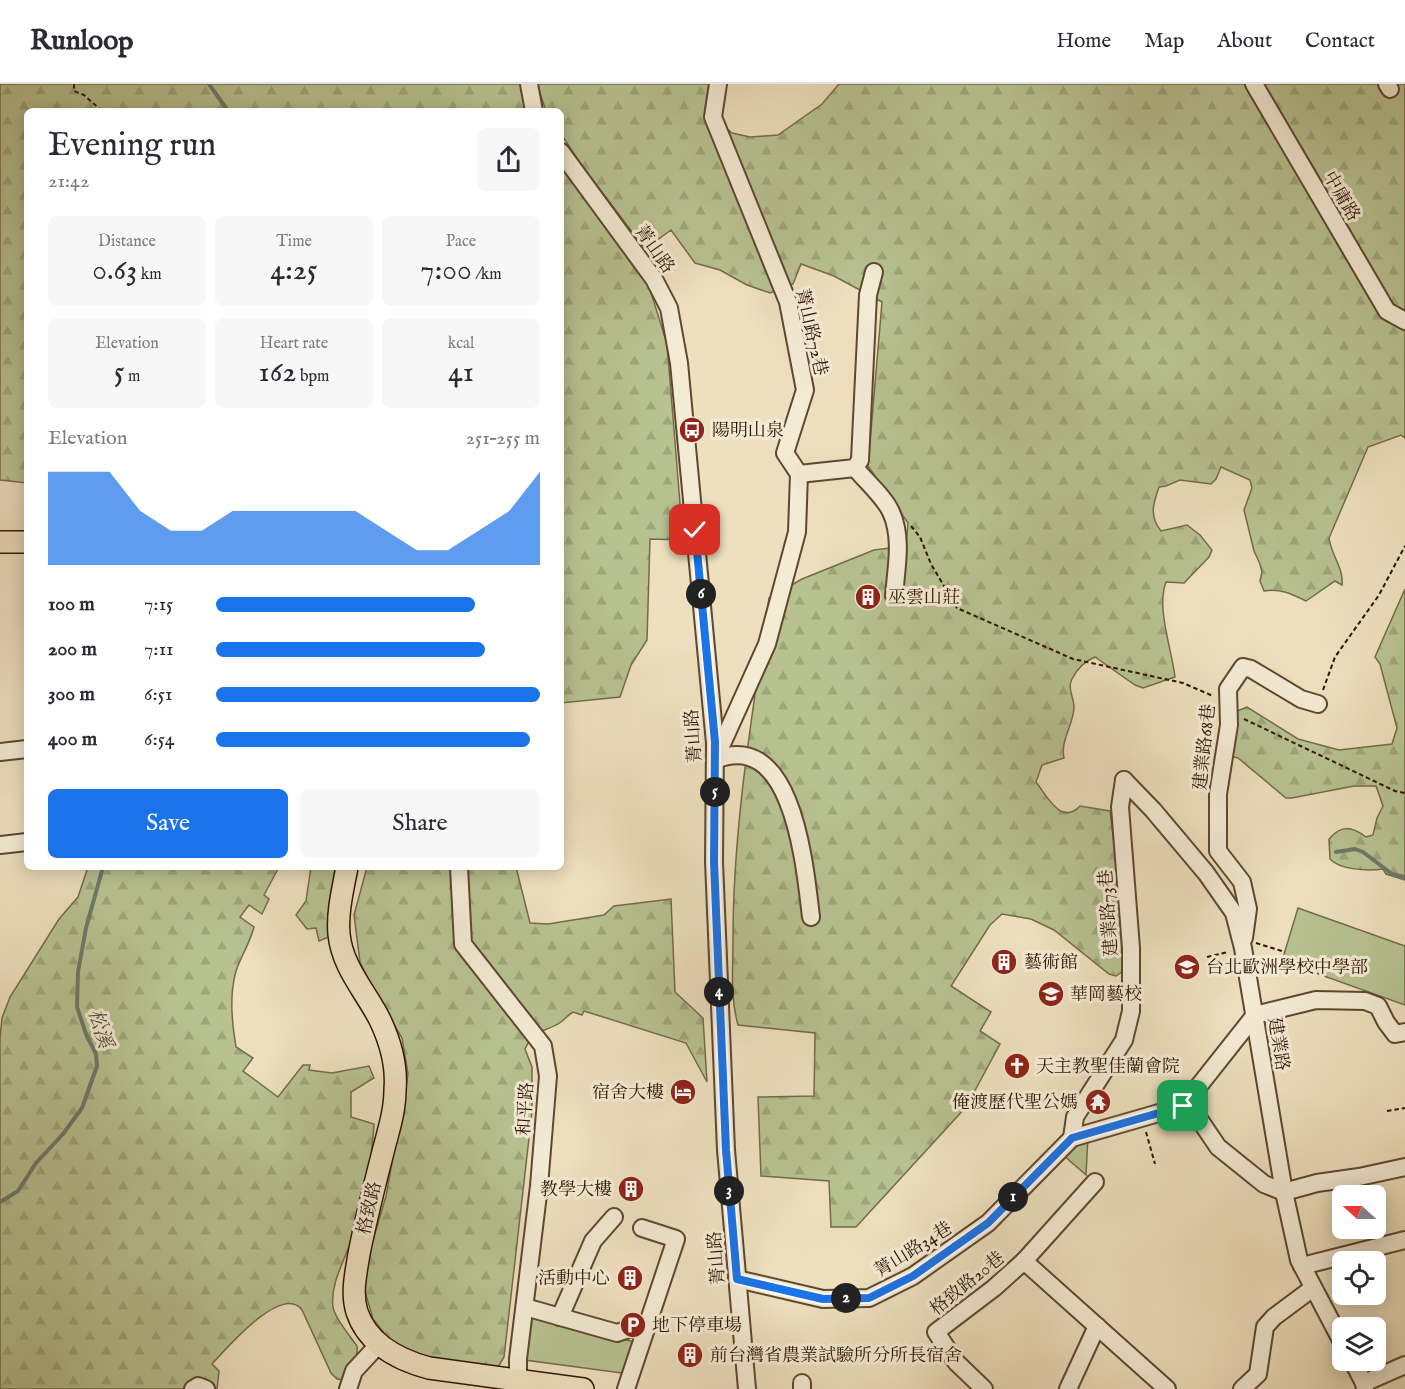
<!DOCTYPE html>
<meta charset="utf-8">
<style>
:root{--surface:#fff;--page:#f7f7f7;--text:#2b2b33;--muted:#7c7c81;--line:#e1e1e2;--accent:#1a73e8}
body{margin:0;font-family:"IM FELL English","Noto Serif TC",serif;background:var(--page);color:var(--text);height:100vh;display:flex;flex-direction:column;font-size:22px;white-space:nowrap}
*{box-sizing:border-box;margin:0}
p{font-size:20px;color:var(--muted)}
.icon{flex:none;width:33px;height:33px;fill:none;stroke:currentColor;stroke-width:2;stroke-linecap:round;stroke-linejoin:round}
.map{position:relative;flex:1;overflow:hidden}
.side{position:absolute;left:24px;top:24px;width:540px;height:762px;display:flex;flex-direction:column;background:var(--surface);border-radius:9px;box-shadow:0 3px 15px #0003}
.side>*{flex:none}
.needle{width:39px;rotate:291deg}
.buttons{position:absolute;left:1332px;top:1101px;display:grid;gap:12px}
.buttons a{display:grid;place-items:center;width:54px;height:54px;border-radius:9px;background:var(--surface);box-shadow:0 3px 15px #0003;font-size:30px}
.pin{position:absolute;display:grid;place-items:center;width:51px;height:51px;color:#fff;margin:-26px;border-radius:12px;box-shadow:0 3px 9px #0006}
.km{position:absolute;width:30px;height:30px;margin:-15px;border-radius:50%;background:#222;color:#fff;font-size:16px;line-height:30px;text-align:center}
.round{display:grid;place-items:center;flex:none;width:63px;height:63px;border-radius:9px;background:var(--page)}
.summary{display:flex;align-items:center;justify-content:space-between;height:102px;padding:0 24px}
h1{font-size:33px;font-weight:600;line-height:45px}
.figures{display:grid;grid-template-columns:repeat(3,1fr);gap:9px;height:102px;padding:6px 24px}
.figures div{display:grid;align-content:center;border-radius:9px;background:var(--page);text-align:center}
.figures b{font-size:30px;font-weight:600}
.figures small{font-size:16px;font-weight:400}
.figures p{font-size:16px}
.chart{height:168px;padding:12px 24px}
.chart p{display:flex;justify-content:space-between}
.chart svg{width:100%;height:108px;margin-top:6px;fill:var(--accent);opacity:.7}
.button{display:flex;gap:12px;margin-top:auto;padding:12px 24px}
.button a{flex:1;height:69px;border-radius:9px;background:var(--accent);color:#fff;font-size:24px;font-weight:600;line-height:69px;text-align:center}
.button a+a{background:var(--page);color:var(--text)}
ul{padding:0 24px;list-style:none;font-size:20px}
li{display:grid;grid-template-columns:96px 72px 1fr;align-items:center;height:45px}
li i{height:15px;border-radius:8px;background:var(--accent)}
header{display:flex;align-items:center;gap:36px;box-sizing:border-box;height:84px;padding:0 30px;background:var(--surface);border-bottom:2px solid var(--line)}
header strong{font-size:28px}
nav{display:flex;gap:33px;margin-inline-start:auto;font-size:21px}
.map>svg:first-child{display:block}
.grass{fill:#b8c291;stroke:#736b48;stroke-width:1.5}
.forest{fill:url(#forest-firs);stroke:#736b48;stroke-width:1.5}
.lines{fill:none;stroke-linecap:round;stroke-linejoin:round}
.stream{stroke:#6e796b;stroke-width:4}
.minor-casing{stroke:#5e4730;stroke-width:20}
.major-casing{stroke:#2e1400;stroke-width:24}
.path{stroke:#2e1400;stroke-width:2;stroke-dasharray:4.5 3;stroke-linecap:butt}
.minor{stroke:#f4ebd5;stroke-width:16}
.major{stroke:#eee0be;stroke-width:21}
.route-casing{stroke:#fff;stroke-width:12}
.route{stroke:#1a73e8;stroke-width:8}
.labels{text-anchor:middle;stroke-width:6;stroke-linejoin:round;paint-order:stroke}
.street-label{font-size:18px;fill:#2e1400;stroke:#f4ebd5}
.poi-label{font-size:18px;fill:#2e1400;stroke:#f4ebd5;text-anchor:start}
.water-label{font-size:20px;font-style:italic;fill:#534f3f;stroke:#f4ebd5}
</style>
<header>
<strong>Runloop</strong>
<nav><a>Home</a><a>Map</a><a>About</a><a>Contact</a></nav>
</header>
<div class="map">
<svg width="1405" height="1305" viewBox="0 0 1405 1305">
<defs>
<pattern id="forest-firs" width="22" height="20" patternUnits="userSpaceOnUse" patternTransform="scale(1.5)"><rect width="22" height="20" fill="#b8c291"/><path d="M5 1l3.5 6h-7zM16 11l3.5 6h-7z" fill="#9ea67b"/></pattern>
</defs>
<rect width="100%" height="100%" fill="#eee0be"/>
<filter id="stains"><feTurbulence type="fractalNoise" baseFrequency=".00333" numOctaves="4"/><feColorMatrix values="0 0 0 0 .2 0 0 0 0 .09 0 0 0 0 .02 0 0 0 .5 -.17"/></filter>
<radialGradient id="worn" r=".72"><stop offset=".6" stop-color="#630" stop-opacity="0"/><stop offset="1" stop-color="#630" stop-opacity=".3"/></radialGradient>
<g class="grass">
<path d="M1298 824 1405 862V921L1282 877Z"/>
<path d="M1088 1052 1086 1091 1062 1070Z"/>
<path d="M533 1228 637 1259 629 1290 525 1276Z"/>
</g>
<g class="forest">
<path d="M0 0H523L527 27H27V399L0 396Z"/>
<path d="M537 0H709L705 25 732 49 750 53 778 51 822 20 839 0H1405V354L1401 351 1368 363 1329 454C1331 471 1344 484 1342 501L1335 497 1306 517C1292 510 1280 504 1264 507L1260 497 1262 488 1260 480 1254 467 1244 426 1252 404 1250 396 1221 383 1216 395 1211 400 1180 396 1166 402 1159 403C1153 420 1149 432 1161 447L1187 441 1200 451 1212 466 1209 473 1184 499 1166 498C1156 524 1172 566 1175 593L1143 604 1135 601 1095 573C1085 577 1077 585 1072 595 1067 604 1074 614 1074 623 1074 640 1060 656 1064 674L1042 681 1036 698C1047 712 1061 742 1080 722L1110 727 1129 883 1116 892 1109 890 1054 846 1031 835 1002 830 990 841 951 902 991 928 980 947 1000 960 966 1023 856 1143H831L829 1097 761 1092 758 1013 814 1012 815 949 738 941C730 913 733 884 733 855 733 740 753 627 769 514L802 495 874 466 906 462 908 439 868 382 882 218 834 192 801 180 793 200 770 209 747 201 720 186 695 179 671 146 645 165 580 79 561 50V27H546Z"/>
<path d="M561 76 649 202 667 260 683 456 650 455 647 556 631 581 620 613 561 619Z"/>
<path d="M1405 505V796L1386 790 1383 785C1368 787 1340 786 1330 775L1329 755C1341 741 1351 742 1366 753L1373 751 1377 734 1383 722 1376 702H1354L1292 714H1286L1238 674 1223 670 1232 629 1247 623 1298 655 1339 666 1392 660 1397 644 1380 580 1375 573Z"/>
<path d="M88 783H279L264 811 269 815 262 830 249 821 240 833 254 843C250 859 241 872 236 887 229 912 232 938 236 963L253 974 243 987 278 1013 303 981H310L309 986 332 989 369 982 374 994 351 1008V1033L374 1040C372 1080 362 1119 351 1157 344 1178 330 1200 333 1223 334 1233 350 1252 357 1262 359 1275 350 1285 343 1296L337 1295 331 1289 302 1226C282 1199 226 1265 212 1280L219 1287 217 1305H0V954L2 934 10 913 59 835 78 813Z"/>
<path d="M311 783H336L330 827 329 853 319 857 316 844 307 845 296 831 306 817Z"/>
<path d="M367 783H516L530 839 548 840 604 831 614 822 671 815 675 908 703 934 707 998 686 959 584 927 582 931 573 928C568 931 565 935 561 938 545 949 535 943 525 965L532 983V1028L504 1273 497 1285 414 1273 388 1254 373 1235 364 1204 371 1163 386 1112 408 990 402 954 375 909 360 878 354 831Z"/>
</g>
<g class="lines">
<g class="stream">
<path d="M209 0 228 27"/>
<path d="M1336 768 1355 765 1363 768 1392 790 1405 793"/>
<path d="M0 1118 18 1107 36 1079 63 1050 82 1024 97 982 96 970 86 950 77 923 78 888 86 844 103 783"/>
</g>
<g class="minor-casing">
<g id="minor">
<path d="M529 0 534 27"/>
<path d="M1254 0 1387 227 1405 237"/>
<path d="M1387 0 1390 5"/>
<path d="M561 68 654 195 669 224 679 279 715 659 714 778 726 1066 747 1305"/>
<path d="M855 384C866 397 885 414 891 428 903 454 896 485 894 512"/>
<path d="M799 390 855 384 860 376 868 211 874 188"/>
<path d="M0 668 27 665"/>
<path d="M717 671 767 560 797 448 799 390 785 369 805 306 788 218 713 33 718 0"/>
<path d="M715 676C794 643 805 785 811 833"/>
<path d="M1124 696 1153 726 1206 789 1234 829 1243 864 1284 1108 1299 1176 1342 1258"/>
<path d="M0 761 27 758"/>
<path d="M459 783 463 860 543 962 548 992 539 1102 518 1275V1305"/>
<path d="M1244 854 1248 825 1242 798 1218 767V710L1229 641 1228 605 1243 583 1251 585 1301 615 1318 620"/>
<path d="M1183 1022 1255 931 1316 916 1365 917 1378 922 1386 938 1395 950 1405 948"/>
<path d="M1072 1054 1075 1033 1124 956 1131 927V864L1120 723 1124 696"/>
<path d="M1095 1098 1024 1177 1167 1305"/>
<path d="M1302 1182 1405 1156"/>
<path d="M737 1195 823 1215 869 1214 913 1192 988 1139 1072 1054 1183 1022 1193 1026 1218 1063 1264 1100 1284 1108 1317 1099 1359 1093 1405 1083"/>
<path d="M525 1223 617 1249 632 1244 633 1241"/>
<path d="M560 1233 593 1157 614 1133"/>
<path d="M1352 1276 1364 1299 1365 1305"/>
<path d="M1364 1299 1405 1281"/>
<path d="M193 1305 198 1302 206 1305"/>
<path d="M348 1305 354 1287 379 1260"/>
<path d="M626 1305 676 1155 642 1144"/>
<path d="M802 1305V1299"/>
<path d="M984 1305 956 1278 936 1248 994 1204 1024 1177"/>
<path d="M1068 1305 1097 1242"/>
<path d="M1242 1305 1258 1290 1265 1243 1274 1233 1313 1204"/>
</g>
</g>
<g class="major-casing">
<g id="major">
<path d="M0 458H27"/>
<path d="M347 783C343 805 337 828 339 850 342 883 366 908 380 936 390 957 397 983 395 1006 395 1026 389 1045 384 1064 375 1099 366 1134 359 1170 356 1189 351 1209 357 1228 368 1261 399 1276 429 1284L583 1305"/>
</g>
</g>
<g class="path">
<path d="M74 0V7L84 11 102 27"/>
<path d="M911 442 920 453 931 480 957 524 1073 575 1183 599 1213 612"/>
<path d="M1323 606 1335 573 1379 511 1405 462"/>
<path d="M1244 635 1395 707 1405 709"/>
<path d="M1256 859 1285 868"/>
<path d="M1207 873 1228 868"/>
<path d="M1387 1027 1405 1024"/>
<path d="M1146 1048 1155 1080"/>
</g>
<use href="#minor" class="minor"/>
<use href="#major" class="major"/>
</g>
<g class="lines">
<g class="route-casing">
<path id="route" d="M695 446 715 658 714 778 726 1066 737 1195 823 1215 869 1214 913 1192 988 1139 1072 1054 1183 1022"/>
</g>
<use href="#route" class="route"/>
</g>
<defs>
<g id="bus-disc" transform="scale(1.35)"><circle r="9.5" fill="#8f2418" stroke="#f4ebd5"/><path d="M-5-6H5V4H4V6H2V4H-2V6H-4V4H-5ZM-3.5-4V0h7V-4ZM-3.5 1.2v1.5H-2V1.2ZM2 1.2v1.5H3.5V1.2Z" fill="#fff"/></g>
<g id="building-disc" transform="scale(1.35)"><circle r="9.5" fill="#8f2418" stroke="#f4ebd5"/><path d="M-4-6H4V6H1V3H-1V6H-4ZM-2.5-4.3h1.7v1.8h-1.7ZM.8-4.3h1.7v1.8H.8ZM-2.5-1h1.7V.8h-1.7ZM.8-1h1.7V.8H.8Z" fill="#fff"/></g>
<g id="school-disc" transform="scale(1.35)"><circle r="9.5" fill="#8f2418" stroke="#f4ebd5"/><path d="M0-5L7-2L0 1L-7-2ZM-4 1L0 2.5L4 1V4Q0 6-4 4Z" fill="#fff"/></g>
<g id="church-disc" transform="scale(1.35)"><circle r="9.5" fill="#8f2418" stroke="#f4ebd5"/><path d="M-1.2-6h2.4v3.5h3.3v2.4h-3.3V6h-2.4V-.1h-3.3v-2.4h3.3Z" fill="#fff"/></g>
<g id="hotel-disc" transform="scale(1.35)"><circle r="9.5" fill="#8f2418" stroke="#f4ebd5"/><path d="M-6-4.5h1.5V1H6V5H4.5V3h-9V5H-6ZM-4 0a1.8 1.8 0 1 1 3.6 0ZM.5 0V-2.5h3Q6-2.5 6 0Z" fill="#fff"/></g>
<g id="temple-disc" transform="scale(1.35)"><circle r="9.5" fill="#8f2418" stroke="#f4ebd5"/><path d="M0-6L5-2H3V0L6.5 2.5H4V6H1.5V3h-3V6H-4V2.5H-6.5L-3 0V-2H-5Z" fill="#fff"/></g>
<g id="parking-disc" transform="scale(1.35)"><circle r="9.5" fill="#8f2418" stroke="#f4ebd5"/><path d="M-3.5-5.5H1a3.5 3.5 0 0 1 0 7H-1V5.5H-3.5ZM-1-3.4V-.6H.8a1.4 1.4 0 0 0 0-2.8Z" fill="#fff"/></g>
</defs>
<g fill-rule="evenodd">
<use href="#bus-disc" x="692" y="346"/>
<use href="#building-disc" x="868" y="513"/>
<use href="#building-disc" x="1004" y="878"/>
<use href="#school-disc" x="1187" y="883"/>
<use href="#school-disc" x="1051" y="910"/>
<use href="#church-disc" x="1017" y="982"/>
<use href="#hotel-disc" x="683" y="1008"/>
<use href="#temple-disc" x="1098" y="1018"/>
<use href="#building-disc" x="631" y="1105"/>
<use href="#building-disc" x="630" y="1194"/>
<use href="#parking-disc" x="633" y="1241"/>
<use href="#building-disc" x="690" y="1271"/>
</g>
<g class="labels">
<g class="street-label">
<text transform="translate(1342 112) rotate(60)" y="6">中庸路</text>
<text transform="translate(655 165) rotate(55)" y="6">菁山路</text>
<text transform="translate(812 248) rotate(77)" y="6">菁山路72巷</text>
<text transform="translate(693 652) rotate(-94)" y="6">菁山路</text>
<text transform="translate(1204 663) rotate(-84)" y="6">建業路68巷</text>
<text transform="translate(1108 829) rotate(-94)" y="6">建業路73巷</text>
<text transform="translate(1279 960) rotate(81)" y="6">建業路</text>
<text transform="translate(525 1025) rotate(-86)" y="6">和平路</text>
<text transform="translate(369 1124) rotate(-77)" y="6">格致路</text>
<text transform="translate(913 1165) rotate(-32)" y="6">菁山路34巷</text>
<text transform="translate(716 1174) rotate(-95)" y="6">菁山路</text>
<text transform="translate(967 1199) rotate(-39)" y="6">格致路20巷</text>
</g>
<g class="poi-label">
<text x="712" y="352">陽明山泉</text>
<text x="888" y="519">巫雲山莊</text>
<text x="1024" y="884">藝術館</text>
<text x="1206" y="889">台北歐洲學校中學部</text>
<text x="1070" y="916">華岡藝校</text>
<text x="1036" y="988">天主教聖佳蘭會院</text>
<text x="664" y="1014" text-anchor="end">宿舍大樓</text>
<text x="1078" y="1024" text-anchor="end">俺渡歷代聖公媽</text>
<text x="612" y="1111" text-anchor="end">教學大樓</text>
<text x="610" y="1200" text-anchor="end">活動中心</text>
<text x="652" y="1247">地下停車場</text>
<text x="710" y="1277">前台灣省農業試驗所分所長宿舍</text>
</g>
<g class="water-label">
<text transform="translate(101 944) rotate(72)" y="7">松溪</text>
</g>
</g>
<rect width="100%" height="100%" filter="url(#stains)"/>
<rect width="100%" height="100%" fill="url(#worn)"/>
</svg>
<div class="buttons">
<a><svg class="needle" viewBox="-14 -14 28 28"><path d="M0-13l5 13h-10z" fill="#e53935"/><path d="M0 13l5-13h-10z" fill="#7c7c81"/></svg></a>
<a><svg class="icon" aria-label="locate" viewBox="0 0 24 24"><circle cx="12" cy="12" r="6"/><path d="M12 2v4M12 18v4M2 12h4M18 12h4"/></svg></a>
<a><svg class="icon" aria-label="layers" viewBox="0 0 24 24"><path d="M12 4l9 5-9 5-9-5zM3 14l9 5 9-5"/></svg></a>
</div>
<div class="pin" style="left:1183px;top:1022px;background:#1e9e55"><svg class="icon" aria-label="arrive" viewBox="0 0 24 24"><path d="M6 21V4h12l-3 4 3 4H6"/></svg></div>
<div class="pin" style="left:695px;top:446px;background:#d93025"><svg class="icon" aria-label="check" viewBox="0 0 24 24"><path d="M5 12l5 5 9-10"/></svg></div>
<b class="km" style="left:1013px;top:1113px">1</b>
<b class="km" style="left:846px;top:1214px">2</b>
<b class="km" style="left:729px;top:1107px">3</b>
<b class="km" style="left:719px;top:908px">4</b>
<b class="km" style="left:715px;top:708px">5</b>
<b class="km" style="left:701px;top:510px">6</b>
<section class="side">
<div class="summary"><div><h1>Evening run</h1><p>21:42</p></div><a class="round"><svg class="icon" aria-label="share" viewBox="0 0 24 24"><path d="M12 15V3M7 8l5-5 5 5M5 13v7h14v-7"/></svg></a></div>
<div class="figures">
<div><p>Distance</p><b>0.63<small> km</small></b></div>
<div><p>Time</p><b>4:25</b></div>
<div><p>Pace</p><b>7:00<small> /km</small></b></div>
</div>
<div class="figures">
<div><p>Elevation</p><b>5<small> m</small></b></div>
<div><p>Heart rate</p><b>162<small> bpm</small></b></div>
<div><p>kcal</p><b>41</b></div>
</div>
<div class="chart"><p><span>Elevation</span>251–255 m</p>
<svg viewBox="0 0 160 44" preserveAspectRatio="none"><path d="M0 44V6L10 6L20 6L30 22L40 30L50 30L60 22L70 22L80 22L90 22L100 22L110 30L120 38L130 38L140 30L150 22L160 6V44z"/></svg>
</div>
<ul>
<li><b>100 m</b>7:15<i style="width:80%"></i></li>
<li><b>200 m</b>7:11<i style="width:83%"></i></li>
<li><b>300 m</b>6:51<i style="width:100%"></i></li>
<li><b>400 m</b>6:54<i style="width:97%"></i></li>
</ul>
<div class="button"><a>Save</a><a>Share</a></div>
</section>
</div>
